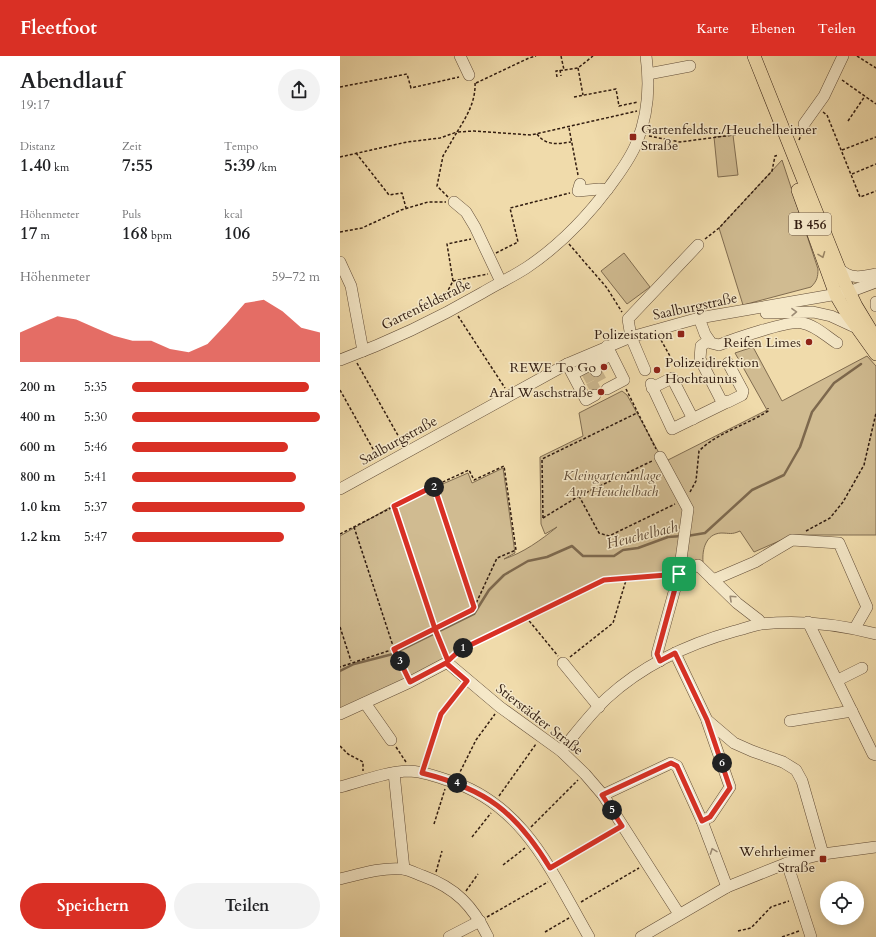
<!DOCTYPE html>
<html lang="de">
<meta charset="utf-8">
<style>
:root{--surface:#fff;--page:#f2f2f2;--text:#202124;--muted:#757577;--accent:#d93025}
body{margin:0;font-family:Cardo,serif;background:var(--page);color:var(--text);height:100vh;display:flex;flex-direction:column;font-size:15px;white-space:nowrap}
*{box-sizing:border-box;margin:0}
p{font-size:13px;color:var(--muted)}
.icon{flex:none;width:22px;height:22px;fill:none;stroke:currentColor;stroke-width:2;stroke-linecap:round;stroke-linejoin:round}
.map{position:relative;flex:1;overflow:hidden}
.drawer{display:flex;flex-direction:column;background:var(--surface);width:340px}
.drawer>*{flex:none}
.controls{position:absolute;left:480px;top:825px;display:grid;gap:8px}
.controls a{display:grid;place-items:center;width:44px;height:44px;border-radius:50%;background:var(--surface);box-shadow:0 2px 10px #0003;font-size:20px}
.pin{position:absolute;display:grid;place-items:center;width:34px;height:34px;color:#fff;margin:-17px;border-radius:8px;box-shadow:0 2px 6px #0006}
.km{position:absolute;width:20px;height:20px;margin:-10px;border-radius:50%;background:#222;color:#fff;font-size:11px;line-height:20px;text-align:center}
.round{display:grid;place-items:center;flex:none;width:42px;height:42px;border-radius:21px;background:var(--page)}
.overview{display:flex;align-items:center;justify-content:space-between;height:68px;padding:0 20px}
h1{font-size:22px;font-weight:700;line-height:30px}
.figures{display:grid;grid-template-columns:repeat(3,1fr);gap:6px;height:68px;padding:4px 20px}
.figures div{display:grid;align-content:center}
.figures b{font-size:17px;font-weight:700}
.figures small{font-size:11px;font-weight:400}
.figures p{font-size:11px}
.chart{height:112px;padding:8px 20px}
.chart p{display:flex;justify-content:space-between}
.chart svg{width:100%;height:72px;margin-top:4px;fill:var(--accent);opacity:.7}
.primary-button{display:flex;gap:8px;margin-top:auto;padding:8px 20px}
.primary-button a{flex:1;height:46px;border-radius:24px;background:var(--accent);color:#fff;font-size:16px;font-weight:700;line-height:46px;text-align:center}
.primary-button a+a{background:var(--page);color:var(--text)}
ul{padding:0 20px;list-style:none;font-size:13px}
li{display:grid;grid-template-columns:64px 48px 1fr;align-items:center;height:30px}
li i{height:10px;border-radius:5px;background:var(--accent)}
header{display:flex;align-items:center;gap:24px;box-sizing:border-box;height:56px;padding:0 20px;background:var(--accent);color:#fff}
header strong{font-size:19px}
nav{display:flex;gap:22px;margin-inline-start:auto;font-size:14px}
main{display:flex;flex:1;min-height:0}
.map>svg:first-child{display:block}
.green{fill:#d0bb91;stroke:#806c50}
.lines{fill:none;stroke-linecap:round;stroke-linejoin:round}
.stream{stroke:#7d684d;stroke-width:2.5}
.minor-tunnel{stroke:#cab58c;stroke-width:11;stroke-dasharray:11 5.5;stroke-linecap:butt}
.minor-casing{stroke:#614c37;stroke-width:12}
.major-casing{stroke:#311c10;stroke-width:14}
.path{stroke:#311c10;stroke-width:1.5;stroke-dasharray:3 2;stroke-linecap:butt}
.minor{stroke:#f5e8c8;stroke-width:11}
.major{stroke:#f0dbab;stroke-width:13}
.oneway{stroke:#9a8565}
.oneway2{stroke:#9d8c75}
.route-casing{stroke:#fff;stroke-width:8}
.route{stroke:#d93025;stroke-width:5}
.poi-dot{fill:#8f2418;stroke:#f5e8c8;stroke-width:1.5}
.labels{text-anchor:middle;stroke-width:3;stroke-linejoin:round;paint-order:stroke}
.shield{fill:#f5e8c8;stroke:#6c5947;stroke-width:1}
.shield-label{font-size:13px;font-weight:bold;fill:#311c10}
.poi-label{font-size:14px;fill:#311c10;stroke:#f5e8c8;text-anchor:end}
.street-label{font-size:14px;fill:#311c10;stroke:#f5e8c8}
.park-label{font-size:14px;font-style:italic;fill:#614c37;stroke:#f5e8c8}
.water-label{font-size:15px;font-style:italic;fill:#5d4834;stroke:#f5e8c8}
</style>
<header>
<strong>Fleetfoot</strong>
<nav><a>Karte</a><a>Ebenen</a><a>Teilen</a></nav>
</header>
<main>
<section class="drawer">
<div class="overview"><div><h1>Abendlauf</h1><p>19:17</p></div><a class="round"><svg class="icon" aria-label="share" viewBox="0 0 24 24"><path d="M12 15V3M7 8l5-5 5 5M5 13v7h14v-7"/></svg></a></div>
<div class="figures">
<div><p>Distanz</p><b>1.40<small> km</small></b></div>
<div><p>Zeit</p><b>7:55</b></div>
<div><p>Tempo</p><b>5:39<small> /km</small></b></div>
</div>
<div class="figures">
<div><p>Höhenmeter</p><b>17<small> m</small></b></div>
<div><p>Puls</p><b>168<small> bpm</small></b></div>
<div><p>kcal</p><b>106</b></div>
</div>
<div class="chart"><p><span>Höhenmeter</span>59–72 m</p>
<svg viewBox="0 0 160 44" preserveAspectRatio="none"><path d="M0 44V26L10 21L20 16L30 18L40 23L50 28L60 31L70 31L80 36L90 38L100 33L110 21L120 8L130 6L140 13L150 23L160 26V44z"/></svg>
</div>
<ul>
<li><b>200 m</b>5:35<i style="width:94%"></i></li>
<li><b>400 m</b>5:30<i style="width:100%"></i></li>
<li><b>600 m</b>5:46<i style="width:83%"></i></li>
<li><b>800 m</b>5:41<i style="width:87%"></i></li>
<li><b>1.0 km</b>5:37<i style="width:92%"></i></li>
<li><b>1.2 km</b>5:47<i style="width:81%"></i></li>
</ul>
<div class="primary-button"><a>Speichern</a><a>Teilen</a></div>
</section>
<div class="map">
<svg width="536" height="881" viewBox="0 0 536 881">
<rect width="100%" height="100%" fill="#f0dbab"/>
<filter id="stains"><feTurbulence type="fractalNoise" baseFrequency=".005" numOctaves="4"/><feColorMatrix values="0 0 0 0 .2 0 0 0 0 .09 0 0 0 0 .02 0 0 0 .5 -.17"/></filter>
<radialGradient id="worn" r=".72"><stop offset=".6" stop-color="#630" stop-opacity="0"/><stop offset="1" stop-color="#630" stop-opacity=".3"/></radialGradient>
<g class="green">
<path d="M393 79 398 119 378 121 374 81Z"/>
<path d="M442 104 478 213C478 221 477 225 471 231L403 249 379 172Z"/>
<path d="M284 197 310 231 287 248 261 215Z"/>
<path d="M413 291 442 345 527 300 536 310V479H453L414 496 400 475C391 479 390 477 381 477 366 478 362 493 363 506L338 517 265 523 120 594 108 605 0 658V480L54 449 128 417 132 427 163 412 175 497 164 503C183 497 201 484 217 471L205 478 201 468 200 401 243 380 239 357 282 335 287 339 324 406 427 354 395 297Z"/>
</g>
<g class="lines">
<g class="stream">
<path d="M347 480 365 477 412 434 444 419 460 391 472 356 494 327 521 308"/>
<path d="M0 615 14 608 53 598 134 558 149 534 164 519 188 505 207 501 232 490 243 500H274L283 494 298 492 328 481 342 480"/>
</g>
<g class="minor-tunnel">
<path d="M244 323 257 316"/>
<path d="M249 333 262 326 256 315"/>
</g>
<g class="minor-casing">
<g id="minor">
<path d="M120 0 129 19"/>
<path d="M308 18 350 10"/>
<path d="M464 68 484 40 503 0"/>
<path d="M240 128 238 135 259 133 267 134"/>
<path d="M114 146 126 156 135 171 161 226"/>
<path d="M0 206 11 230 23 295"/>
<path d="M499 212C509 224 522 221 536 218"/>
<path d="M536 246V250"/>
<path d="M426 257 473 256 491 260 517 272"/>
<path d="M359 262 365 278 371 287 379 289C394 283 449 264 462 267 475 269 486 280 497 287"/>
<path d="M369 284 361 290 360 303 381 344 388 346 402 339 403 335 388 307"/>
<path d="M267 290 284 324 267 333"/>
<path d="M0 304C49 286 97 263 142 237 157 228 172 221 186 212 219 190 247 161 270 130 280 116 291 102 297 86 308 59 310 29 306 0"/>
<path d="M227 308 246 344 255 339"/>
<path d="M305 314 291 281 288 263 358 189"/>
<path d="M256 315 252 308 271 299"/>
<path d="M233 318 252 308"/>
<path d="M311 328 332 373 387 346"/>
<path d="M312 332 332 322 353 363"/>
<path d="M0 433 227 308 291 281 359 262 509 236 536 226"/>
<path d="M339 518 358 509 397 547 419 564 420 568"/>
<path d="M373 524 415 506 452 484 499 487 527 551 515 572"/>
<path d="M468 566 533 698 536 699"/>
<path d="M335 597 367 664 394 687 412 695 443 706 456 714 462 725 483 798"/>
<path d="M320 605 317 598 339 518 348 453 320 401"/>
<path d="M223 607 259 651"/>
<path d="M498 624 522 612"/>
<path d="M25 647 51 684"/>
<path d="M0 658 70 626 106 607 109 608 160 651 221 695 245 718 263 739 339 858"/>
<path d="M450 665 512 655"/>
<path d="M221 695C236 677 250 658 267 642 303 609 348 588 395 575 404 573 413 569 421 568 460 564 499 568 536 578"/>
<path d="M54 717 64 813"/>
<path d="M0 731C22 725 46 716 68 715 81 715 95 720 107 724 184 747 212 817 249 881"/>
<path d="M263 739 331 707 337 710 362 765 387 831"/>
<path d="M362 765 370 761 390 731 367 665"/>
<path d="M447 807 471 881"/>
<path d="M0 823C20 818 42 811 63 813 70 814 77 818 83 820 116 832 133 850 148 881"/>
<path d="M109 881 140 865"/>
<path d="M301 881 387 831 447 807 483 798 536 791"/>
</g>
</g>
<g class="major-casing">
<g id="major">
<path d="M414 0 503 223 516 250 536 283"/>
<path d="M458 134 496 239 506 256 536 298"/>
</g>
</g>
<g class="path">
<path d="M221 0 224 14 238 12 253 0"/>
<path d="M517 0 536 12"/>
<path d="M238 12 243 39"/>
<path d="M220 14 221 20"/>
<path d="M217 21 216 15 224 14"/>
<path d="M502 24 536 48"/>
<path d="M136 27 189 2 196 0"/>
<path d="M0 31 67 18 71 32 119 21"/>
<path d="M234 41 276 33 279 50 298 46"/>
<path d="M483 56 487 59 520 141 536 135"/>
<path d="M508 65 525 40"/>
<path d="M229 72 238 119"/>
<path d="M197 78C206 90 217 88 231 86"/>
<path d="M309 80 340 86 393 79 432 71"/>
<path d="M459 84 462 77"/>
<path d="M502 94 536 81"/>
<path d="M16 97 49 139 62 137 66 152"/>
<path d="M0 101 67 86 100 82 117 76C127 60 136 45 135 26"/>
<path d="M512 118 536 108"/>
<path d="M108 141 97 130 103 100 117 76 134 75 191 79 297 55"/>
<path d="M0 176 22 172 61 154 88 146H106"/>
<path d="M365 183 379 172 432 115 435 100 439 99"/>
<path d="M229 188 267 232 282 256"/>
<path d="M156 197 178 186 170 152 230 137"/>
<path d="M113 225 148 218"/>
<path d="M89 254 87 246 104 242 113 225 107 188 131 183"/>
<path d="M118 260 165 332"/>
<path d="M321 284 331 302"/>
<path d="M17 307 60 383 65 380 68 386"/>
<path d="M286 333 316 393"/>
<path d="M0 334 38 402"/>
<path d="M94 430 134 549"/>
<path d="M350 436 356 425 359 395C378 376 405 370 428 355V352"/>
<path d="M239 440 259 477 269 480 335 448"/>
<path d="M54 450 95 573 104 597"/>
<path d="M203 462 239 440 312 405"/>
<path d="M203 462 202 403 297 357"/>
<path d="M14 471 54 593 66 618"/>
<path d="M466 475 490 462 503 446 524 409 536 357"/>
<path d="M0 478 94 430 129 414 134 424 164 410 176 494 157 502 133 554 54 593 0 611"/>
<path d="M186 561 218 600"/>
<path d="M0 571 11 605"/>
<path d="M113 600 120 594 264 524 329 518"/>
<path d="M230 601 273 567 287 521"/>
<path d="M0 690 8 698 23 706V715"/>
<path d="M56 691 66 706"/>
<path d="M85 708 101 658 122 631"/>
<path d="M118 720 136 684 155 658"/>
<path d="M159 740 196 688"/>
<path d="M94 768 105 733"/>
<path d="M191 771 238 724"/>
<path d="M132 781 151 757"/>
<path d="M218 807 276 774"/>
<path d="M163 809 185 792"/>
<path d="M96 816 102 795"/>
<path d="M126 835 138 818"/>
<path d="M241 846 299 812"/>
<path d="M147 861 208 826"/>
<path d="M398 875 411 872 431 851 449 845"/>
<path d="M205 876 229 862"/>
<path d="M442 881 459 875"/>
</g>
<use href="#minor" class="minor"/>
<use href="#major" class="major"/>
</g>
<defs><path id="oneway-chevron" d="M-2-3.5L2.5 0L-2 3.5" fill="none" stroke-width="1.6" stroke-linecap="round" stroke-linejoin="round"/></defs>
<use class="oneway" href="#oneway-chevron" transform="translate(482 199) rotate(69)"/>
<g class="oneway2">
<use href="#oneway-chevron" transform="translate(454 256) rotate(-1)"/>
<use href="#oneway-chevron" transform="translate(392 542) rotate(-137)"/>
<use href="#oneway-chevron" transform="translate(373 795) rotate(-110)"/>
</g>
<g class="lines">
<g class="route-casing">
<path id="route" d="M339 518 264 524 120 594 108 605 95 573 54 450 94 430 134 551 132 554 54 593 70 626 106 607 127 625 101 658 82 717C146 733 176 756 210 812L282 770 262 739 331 707 337 710 362 765 370 761 390 732 367 664 335 597 320 605 317 598 339 518"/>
</g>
<use href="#route" class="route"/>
</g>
<g class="poi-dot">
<rect x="289" y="77" width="8" height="8" rx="2"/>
<rect x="337" y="274" width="8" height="8" rx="2"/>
<circle cx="469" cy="286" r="4"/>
<circle cx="264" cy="311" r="4"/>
<circle cx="317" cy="314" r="4"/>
<circle cx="261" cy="336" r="4"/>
<rect x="479" y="799" width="8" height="8" rx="2"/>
</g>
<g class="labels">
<rect class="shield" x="449" y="157" width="42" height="22" rx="3"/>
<g class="shield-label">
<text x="470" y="173">B 456</text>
</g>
<g class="poi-label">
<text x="301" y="78" text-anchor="start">Gartenfeldstr./Heuchelheimer<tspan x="301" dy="16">Straße</tspan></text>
<text x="333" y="283">Polizeistation</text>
<text x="461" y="291">Reifen Limes</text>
<text x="325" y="311" text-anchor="start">Polizeidirektion<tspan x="325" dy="16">Hochtaunus</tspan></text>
<text x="256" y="316">REWE To Go</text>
<text x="253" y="341">Aral Waschstraße</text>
<text x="475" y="800">Wehrheimer<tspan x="475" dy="16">Straße</tspan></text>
</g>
<g class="street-label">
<text transform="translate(86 248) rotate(-26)" y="5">Gartenfeldstraße</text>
<text transform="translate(355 250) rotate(-12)" y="5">Saalburgstraße</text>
<text transform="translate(58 384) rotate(-29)" y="5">Saalburgstraße</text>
<text transform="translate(200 663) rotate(38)" y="5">Stierstädter Straße</text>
</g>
<g class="park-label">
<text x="272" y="424">Kleingartenanlage<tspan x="272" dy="16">Am Heuchelbach</tspan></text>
</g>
<g class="water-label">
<text transform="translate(302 479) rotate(-14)" y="5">Heuchelbach</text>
</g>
</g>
<rect width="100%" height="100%" filter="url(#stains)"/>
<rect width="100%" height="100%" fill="url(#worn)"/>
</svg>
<div class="controls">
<a><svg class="icon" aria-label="locate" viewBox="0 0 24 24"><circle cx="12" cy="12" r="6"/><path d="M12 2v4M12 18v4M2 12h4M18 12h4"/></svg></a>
</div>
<div class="pin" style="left:339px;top:518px;background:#1e9e55"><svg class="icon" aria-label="arrive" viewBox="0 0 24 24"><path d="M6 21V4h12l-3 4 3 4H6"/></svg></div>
<b class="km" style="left:123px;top:592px">1</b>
<b class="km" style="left:94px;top:431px">2</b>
<b class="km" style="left:60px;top:605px">3</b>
<b class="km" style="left:117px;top:727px">4</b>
<b class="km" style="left:272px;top:754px">5</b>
<b class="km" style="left:382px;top:707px">6</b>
</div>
</main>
